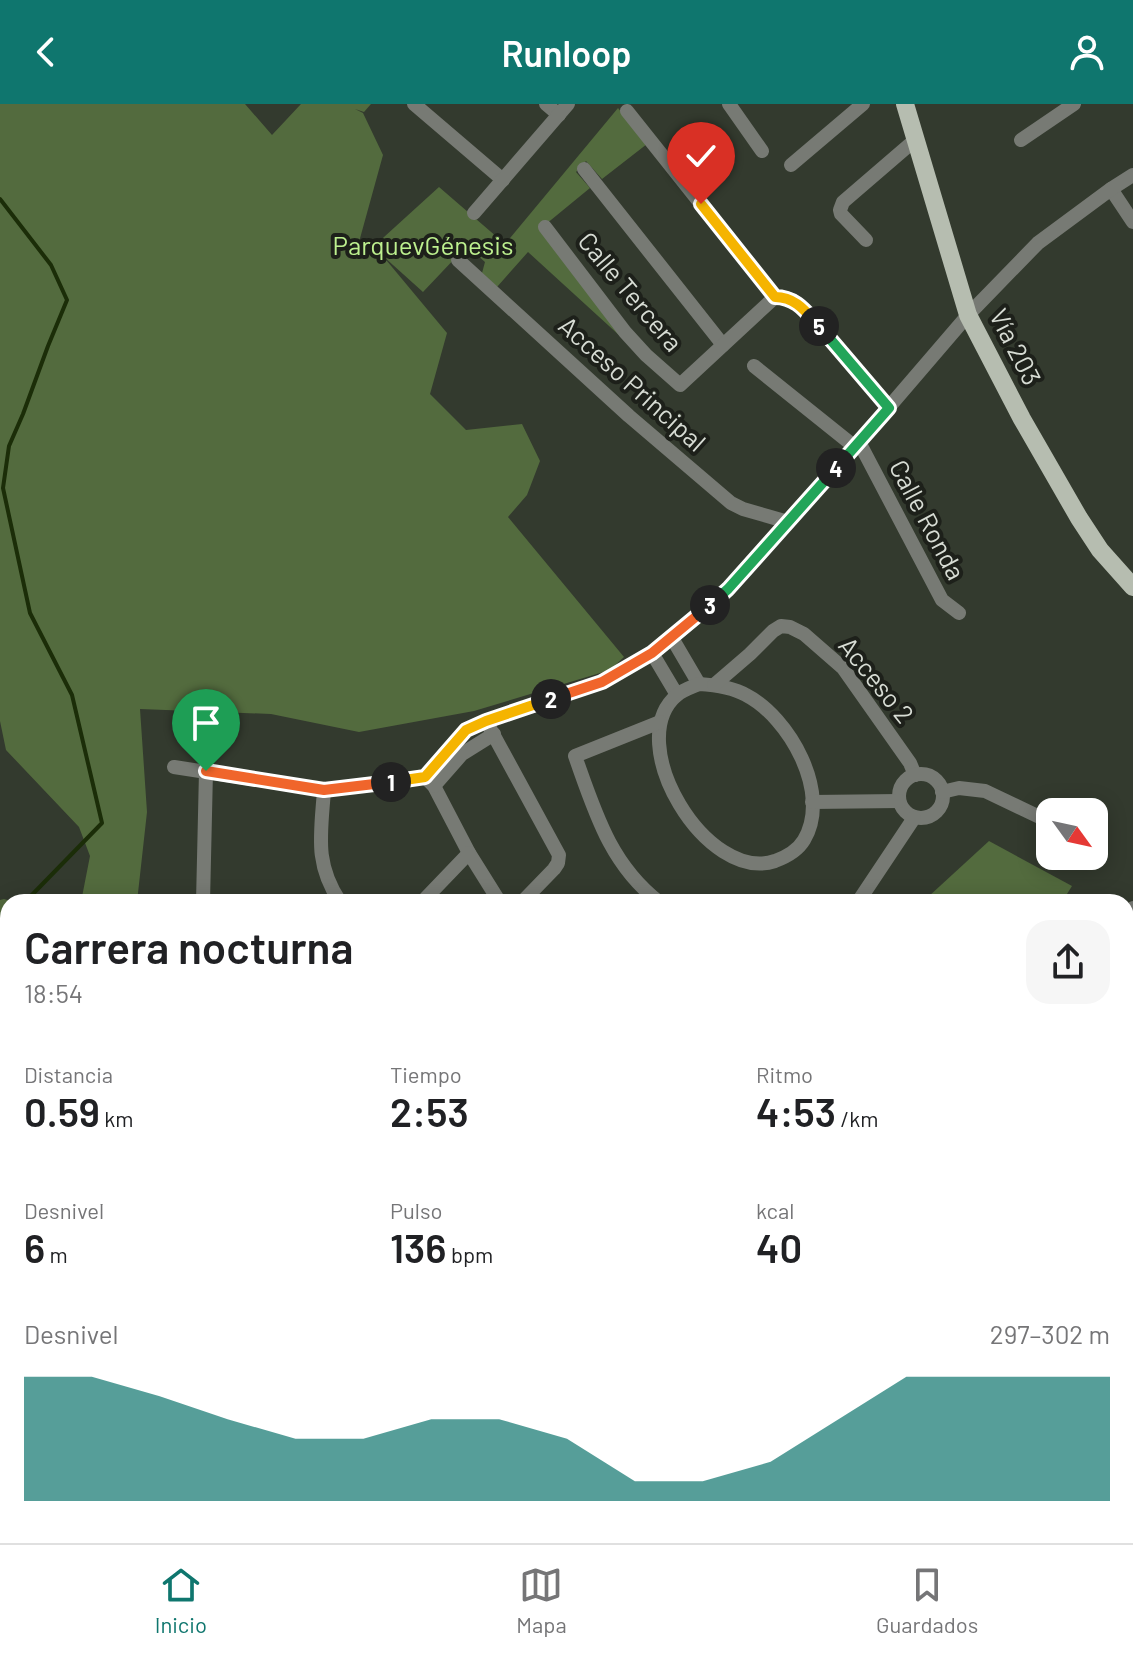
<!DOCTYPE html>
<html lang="es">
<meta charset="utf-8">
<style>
:root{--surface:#fff;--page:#f6f6f6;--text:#202124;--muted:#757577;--line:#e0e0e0;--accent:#0f766e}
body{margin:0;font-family:Barlow,sans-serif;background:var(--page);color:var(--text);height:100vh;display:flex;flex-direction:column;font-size:30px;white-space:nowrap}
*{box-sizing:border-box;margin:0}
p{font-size:26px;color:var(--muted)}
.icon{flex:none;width:44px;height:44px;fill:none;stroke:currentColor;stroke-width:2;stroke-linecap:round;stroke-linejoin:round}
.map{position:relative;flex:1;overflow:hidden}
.details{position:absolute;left:0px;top:790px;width:1134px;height:650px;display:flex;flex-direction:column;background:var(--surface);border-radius:24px 24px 0 0;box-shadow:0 4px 20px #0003}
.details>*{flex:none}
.needle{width:52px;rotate:123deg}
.tools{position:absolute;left:1036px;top:694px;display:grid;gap:16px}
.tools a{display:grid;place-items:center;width:72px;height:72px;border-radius:16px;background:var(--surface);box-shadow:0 4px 20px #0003;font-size:40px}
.pin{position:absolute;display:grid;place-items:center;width:68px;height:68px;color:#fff;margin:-82px -34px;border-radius:50% 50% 50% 0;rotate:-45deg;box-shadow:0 0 8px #0007}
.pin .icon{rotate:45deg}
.km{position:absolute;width:40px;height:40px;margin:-20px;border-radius:50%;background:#222;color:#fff;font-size:22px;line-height:40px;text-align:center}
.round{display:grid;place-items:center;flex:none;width:84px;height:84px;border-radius:24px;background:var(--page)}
.summary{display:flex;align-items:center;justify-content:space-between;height:136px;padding:0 24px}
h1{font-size:44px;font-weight:600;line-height:60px}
.metrics{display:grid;grid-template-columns:repeat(3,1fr);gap:12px;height:136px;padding:8px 24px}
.metrics div{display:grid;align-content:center}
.metrics b{font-size:40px;font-weight:600}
.metrics small{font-size:22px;font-weight:400}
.metrics p{font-size:22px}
.chart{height:224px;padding:16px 24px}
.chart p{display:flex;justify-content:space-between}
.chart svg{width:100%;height:144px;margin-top:8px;fill:var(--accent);opacity:.7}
header{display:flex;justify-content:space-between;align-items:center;height:104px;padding:0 24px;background:var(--accent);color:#fff;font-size:36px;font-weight:600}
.dock{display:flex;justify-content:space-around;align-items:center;height:112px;border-top:2px solid var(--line);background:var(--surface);font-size:22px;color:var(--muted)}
.dock a{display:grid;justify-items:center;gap:4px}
.dock .selected{color:var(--accent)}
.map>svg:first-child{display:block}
.green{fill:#536b3e}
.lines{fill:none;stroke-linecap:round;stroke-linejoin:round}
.stream{stroke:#1b2d08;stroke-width:4}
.minor{stroke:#777a74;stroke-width:14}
.major{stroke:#b6bdb0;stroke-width:18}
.split-1-casing{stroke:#fff;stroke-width:16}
.split-2-casing{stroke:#fff;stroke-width:16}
.split-3-casing{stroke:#fff;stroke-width:16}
.split-4-casing{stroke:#fff;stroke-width:16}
.split-5-casing{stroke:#fff;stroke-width:16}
.split-6-casing{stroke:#fff;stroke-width:16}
.split-1{stroke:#f0652b;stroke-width:10}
.split-2{stroke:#f5b400;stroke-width:10}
.split-3{stroke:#f0652b;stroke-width:10}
.split-4{stroke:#22a559;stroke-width:10}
.split-5{stroke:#22a559;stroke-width:10}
.split-6{stroke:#f5b400;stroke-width:10}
.labels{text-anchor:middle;stroke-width:8;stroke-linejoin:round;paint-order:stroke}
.park-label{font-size:26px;fill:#bdf08f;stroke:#1d201a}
.street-label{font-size:26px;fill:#d7dcd4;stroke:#1d201a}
</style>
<header><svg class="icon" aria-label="back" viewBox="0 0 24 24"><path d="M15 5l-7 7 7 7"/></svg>Runloop<svg class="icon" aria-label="person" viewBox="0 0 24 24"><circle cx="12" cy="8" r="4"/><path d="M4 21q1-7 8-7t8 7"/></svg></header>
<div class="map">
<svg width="1133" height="1439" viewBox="0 0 1133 1439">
<rect width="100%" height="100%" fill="#333a2e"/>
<g class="green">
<path d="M0 0H245L272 31 301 0H371L364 8 355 5 363 9 383 51 359 138 387 157 447 229 430 290 466 326 522 320 540 357 527 391 508 413 624 553 610 566 474 607 359 628 271 610 140 605 147 708 137 798H81L90 752 79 723 6 646 0 617Z"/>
<path d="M618 4 647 40 602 75 586 57 576 68 590 84 540 125 632 243 528 148 497 183 482 169 485 158 477 151 467 153 459 150 423 188 373 143 439 83 505 140Z"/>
<path d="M989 737 1072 782 1062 798H933L928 793Z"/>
<path d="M4 795 14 798H8V905L0 942V796Z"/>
<path d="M0 1022 8 1070V1395L0 1390V1379L5 1371 0 1368V1191L5 1173 0 1169Z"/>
<path d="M1133 1393V1439H1014L1009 1432H1045L1058 1436 1062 1432H1126V1396Z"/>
<path d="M19 1432H123L131 1439H26L18 1434Z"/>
<path d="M140 1432H195L196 1439H135Z"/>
</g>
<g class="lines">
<g class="stream">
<path d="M0 95 51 161 67 196 48 242 23 310 9 342 3 384 30 509 72 591 102 719 25 798"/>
<path d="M0 827 8 815"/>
<path d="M0 1141 8 1162"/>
<path d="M0 1238 8 1236"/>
</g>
<g class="minor">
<path d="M414 0 503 76"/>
<path d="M546 0 559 11"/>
<path d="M729 0 762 47"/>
<path d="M627 7 775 193C793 193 797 199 809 211L889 304"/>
<path d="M1021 36 1074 0"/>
<path d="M791 61 863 0"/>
<path d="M584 65 723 241"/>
<path d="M1111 85 1133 118"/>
<path d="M474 109 568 0"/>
<path d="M545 123 625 228 646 251 680 281 775 193"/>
<path d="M866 136 841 110 840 106 843 98 915 36"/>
<path d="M458 156 629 312 731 399 743 405 788 418"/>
<path d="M754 262 855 343"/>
<path d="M859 338 942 496 959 509"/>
<path d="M672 534 699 580"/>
<path d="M652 549 677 591"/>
<path d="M699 580C714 581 732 583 746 591 789 613 832 689 804 736 798 746 786 753 775 757 707 780 621 638 677 591 683 586 692 583 699 580Z"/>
<path d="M714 581 750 550 773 527 781 522 790 523 804 530 843 564 910 659 915 671"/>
<path d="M486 617 559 751 558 759 554 765 522 798"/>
<path d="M174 663 324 686 425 673 466 626 486 617 602 578 652 549 672 534 728 485 859 338 968 211 1038 139 1111 85 1133 71"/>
<circle cx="921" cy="692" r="22"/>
<path d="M425 673 434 682 469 749 499 797"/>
<path d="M434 682 462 650 494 630"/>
<path d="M324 686C321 730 314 759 340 798"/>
<path d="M942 688 959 684 985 687 1050 718"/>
<path d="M812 698 899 697"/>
<path d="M203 798 206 667"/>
<path d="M422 798 469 749"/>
<path d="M659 798C610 760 595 708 575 652L660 618"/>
<path d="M858 798 914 714"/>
<path d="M1126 815 1133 804"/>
<path d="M1126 839 1133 827"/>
<path d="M578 1432 601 1439"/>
<path d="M240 1439 242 1432"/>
<path d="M345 1439 347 1432"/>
<path d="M481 1439 484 1432"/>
<path d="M645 1439 646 1432"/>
<path d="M661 1439V1432"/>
</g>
<g class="major">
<path d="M905 0 968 211 1022 315 1079 414 1100 446 1133 483"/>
<path d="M1126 1269 1133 1260"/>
<path d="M967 1439 973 1432"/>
</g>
</g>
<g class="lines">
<g class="split-1-casing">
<path id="split-1" d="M206 667 324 686 391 678"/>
</g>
<g class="split-2-casing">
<path id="split-2" d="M391 678 425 673 466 626 486 617 551 595"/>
</g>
<g class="split-3-casing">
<path id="split-3" d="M551 595 602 578 652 549 710 501"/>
</g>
<g class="split-4-casing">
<path id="split-4" d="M710 501 728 485 836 364"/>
</g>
<g class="split-5-casing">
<path id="split-5" d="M819 222 889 304 836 364"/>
</g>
<g class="split-6-casing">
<path id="split-6" d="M701 100 775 193C796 193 806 208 819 222"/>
</g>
<use href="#split-1" class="split-1"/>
<use href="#split-2" class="split-2"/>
<use href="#split-3" class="split-3"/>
<use href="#split-4" class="split-4"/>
<use href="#split-5" class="split-5"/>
<use href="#split-6" class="split-6"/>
</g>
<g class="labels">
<g class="park-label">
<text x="423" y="151">ParquevGénesis</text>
</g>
<g class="street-label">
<text transform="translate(630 188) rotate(50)" y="9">Calle Tercera</text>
<text transform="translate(1015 243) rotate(63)" y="9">Vía 203</text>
<text transform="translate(632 280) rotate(42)" y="9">Acceso Principal</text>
<text transform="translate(927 416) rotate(62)" y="9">Calle Ronda</text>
<text transform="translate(876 576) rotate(51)" y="9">Acceso 2</text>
</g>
</g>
</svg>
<div class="tools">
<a><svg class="needle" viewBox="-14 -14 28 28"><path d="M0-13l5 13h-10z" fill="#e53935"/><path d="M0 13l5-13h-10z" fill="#757577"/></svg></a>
</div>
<div class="pin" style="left:206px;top:667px;background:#1e9e55"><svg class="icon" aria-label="arrive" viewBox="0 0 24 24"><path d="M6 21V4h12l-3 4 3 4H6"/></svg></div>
<div class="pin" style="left:701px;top:100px;background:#d93025"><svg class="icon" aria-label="check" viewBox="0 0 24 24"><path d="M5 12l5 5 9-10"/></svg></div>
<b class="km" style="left:391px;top:678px">1</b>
<b class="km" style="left:551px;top:595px">2</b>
<b class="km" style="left:710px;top:501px">3</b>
<b class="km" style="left:836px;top:364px">4</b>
<b class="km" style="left:819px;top:222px">5</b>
<section class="details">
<div class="summary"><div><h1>Carrera nocturna</h1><p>18:54</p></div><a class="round"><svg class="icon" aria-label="share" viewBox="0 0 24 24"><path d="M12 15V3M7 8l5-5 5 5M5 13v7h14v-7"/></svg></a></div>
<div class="metrics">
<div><p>Distancia</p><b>0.59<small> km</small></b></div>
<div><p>Tiempo</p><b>2:53</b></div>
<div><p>Ritmo</p><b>4:53<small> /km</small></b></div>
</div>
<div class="metrics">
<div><p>Desnivel</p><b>6<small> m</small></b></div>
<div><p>Pulso</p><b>136<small> bpm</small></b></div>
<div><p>kcal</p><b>40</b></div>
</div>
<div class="chart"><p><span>Desnivel</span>297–302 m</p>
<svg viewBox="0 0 160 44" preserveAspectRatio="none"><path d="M0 44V6L10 6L20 12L30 19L40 25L50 25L60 19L70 19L80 25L90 38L100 38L110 32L120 19L130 6L140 6L150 6L160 6V44z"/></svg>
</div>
</section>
</div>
<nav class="dock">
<a class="selected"><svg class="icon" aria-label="home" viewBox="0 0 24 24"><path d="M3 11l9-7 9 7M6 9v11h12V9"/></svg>Inicio</a>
<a><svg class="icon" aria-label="map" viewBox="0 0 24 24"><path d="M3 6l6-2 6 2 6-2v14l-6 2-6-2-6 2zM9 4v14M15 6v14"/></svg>Mapa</a>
<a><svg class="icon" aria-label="saved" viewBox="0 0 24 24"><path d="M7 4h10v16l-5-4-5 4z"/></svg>Guardados</a>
</nav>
